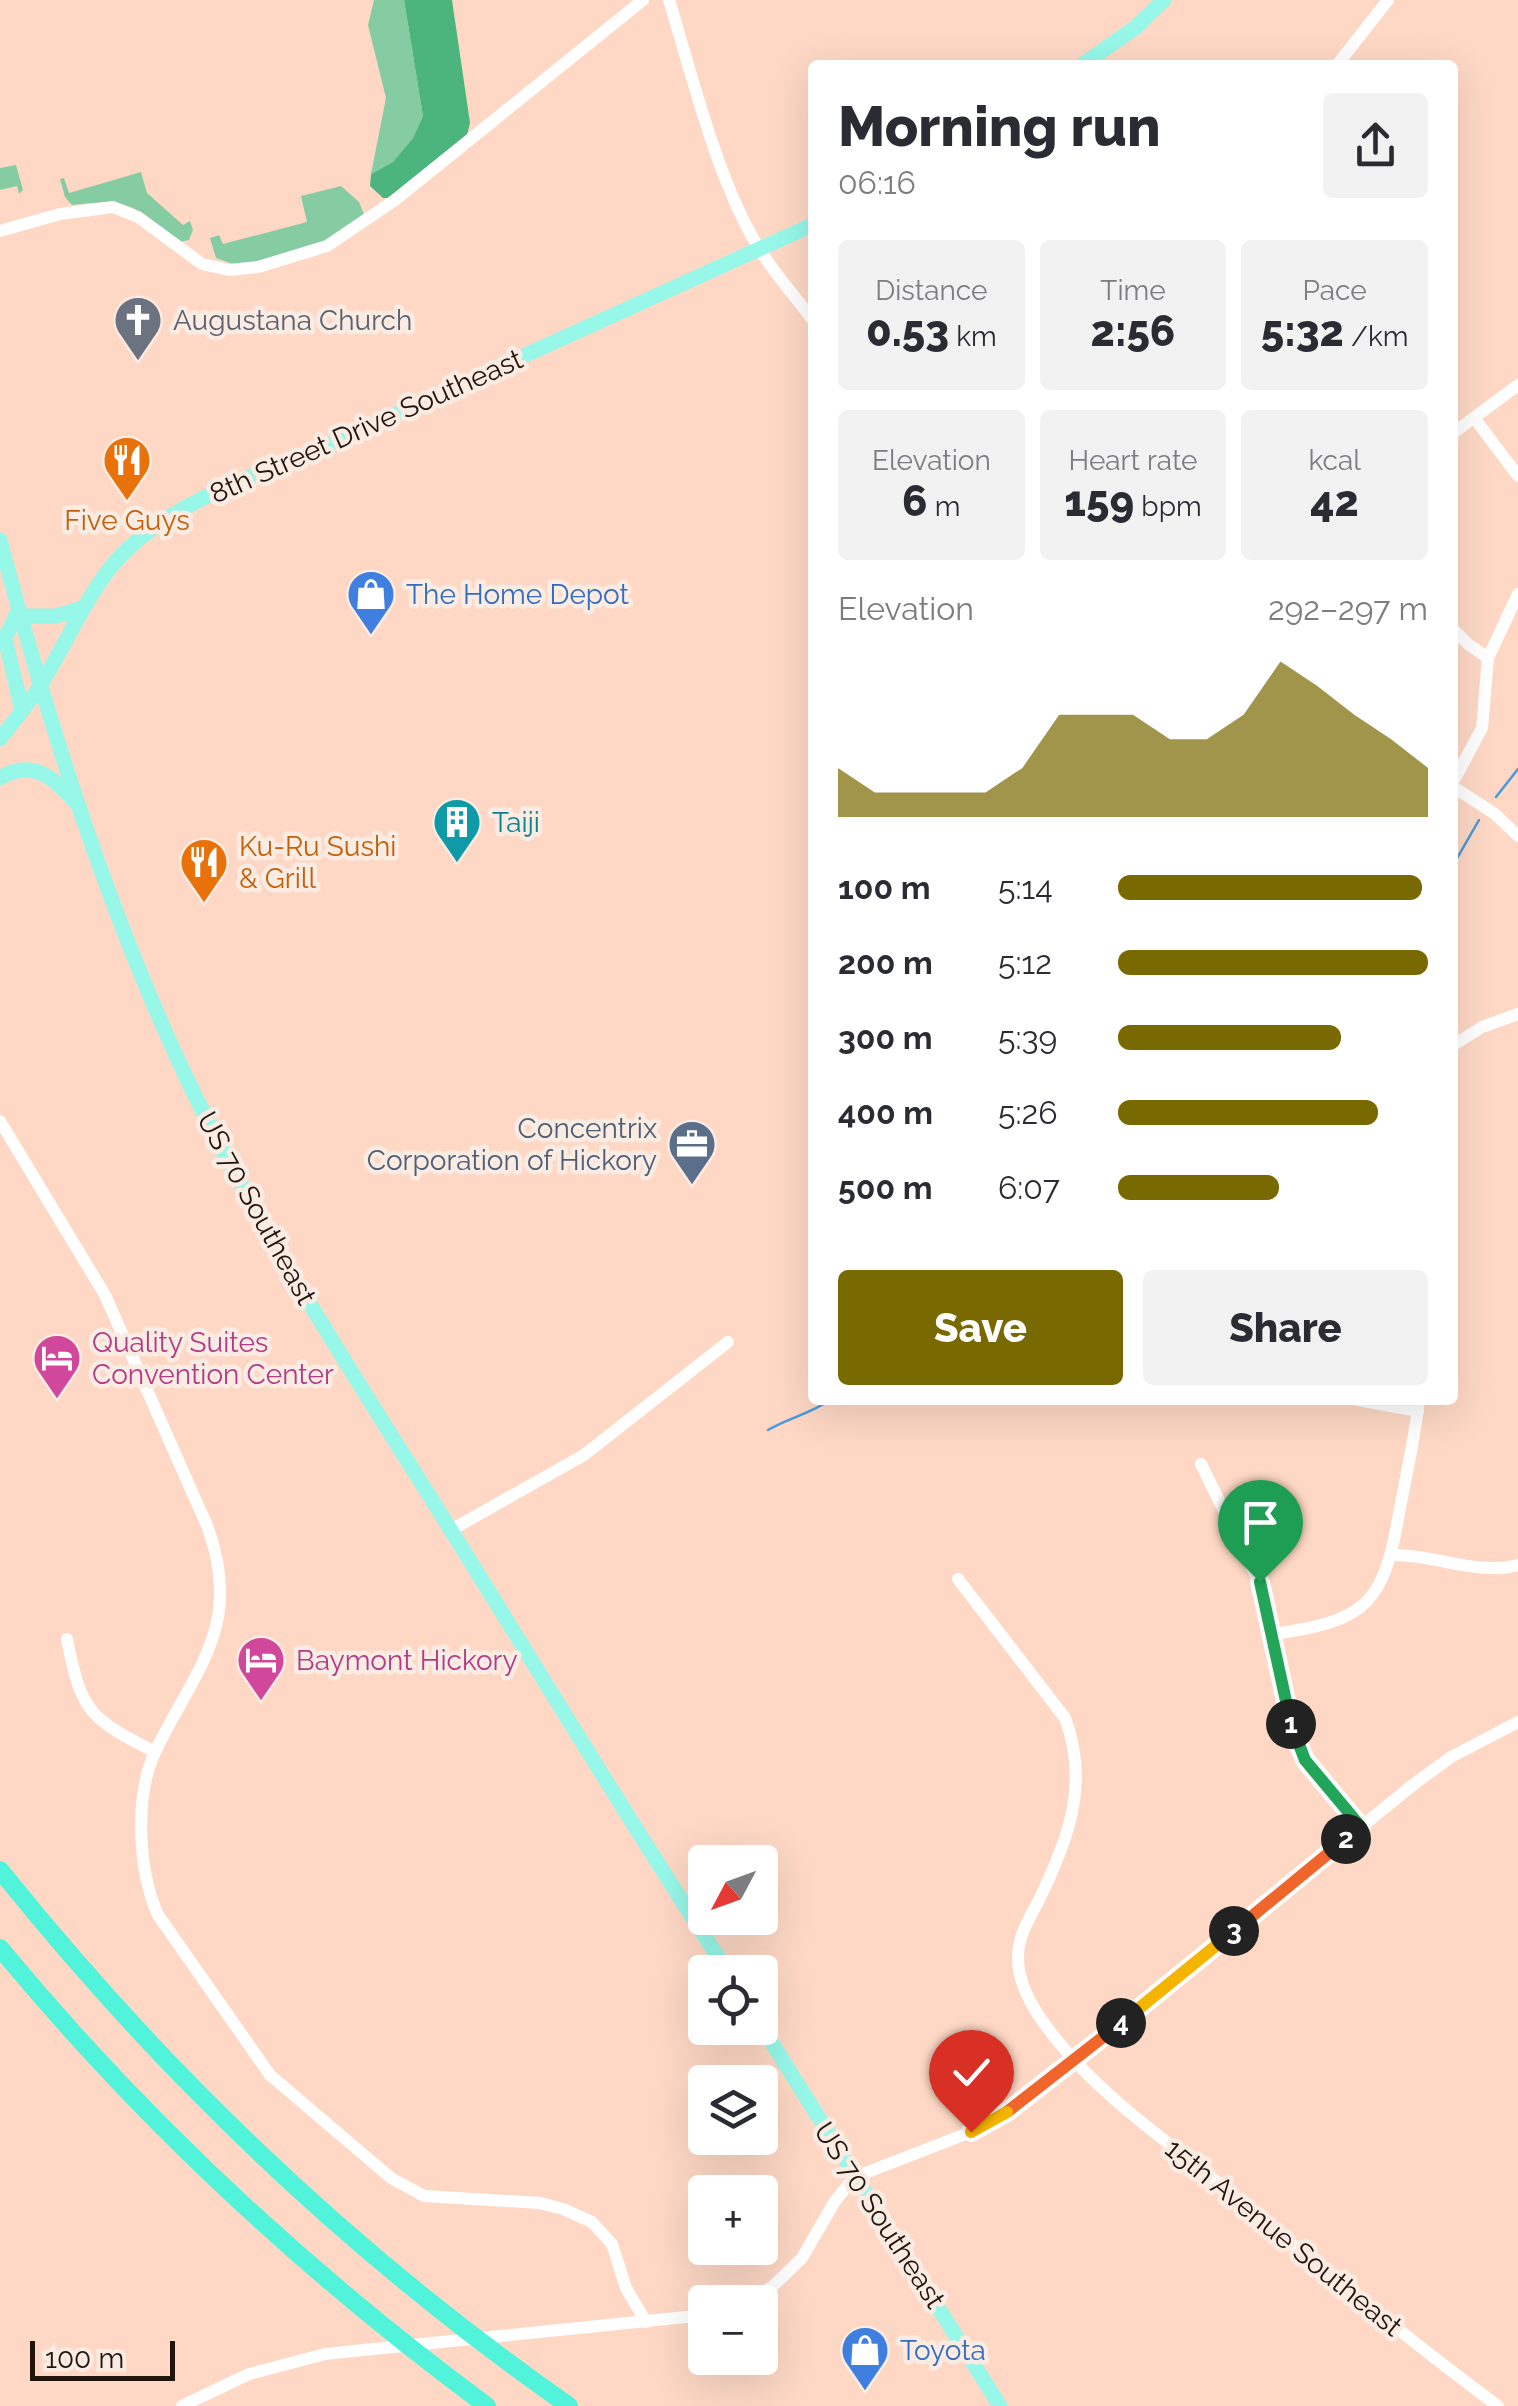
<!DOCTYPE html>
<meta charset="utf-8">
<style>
:root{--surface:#fff;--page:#f2f2f3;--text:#2b2b33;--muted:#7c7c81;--accent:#786900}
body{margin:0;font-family:Raleway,sans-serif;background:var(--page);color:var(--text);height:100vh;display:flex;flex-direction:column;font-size:38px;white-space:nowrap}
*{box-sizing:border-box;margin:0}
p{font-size:32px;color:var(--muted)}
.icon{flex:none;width:55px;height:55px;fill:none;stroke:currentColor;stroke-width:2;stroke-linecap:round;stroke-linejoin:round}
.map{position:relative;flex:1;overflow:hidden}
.drawer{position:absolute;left:808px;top:60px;width:650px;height:1345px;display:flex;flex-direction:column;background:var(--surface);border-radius:10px;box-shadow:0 10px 40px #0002}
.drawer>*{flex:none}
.needle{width:65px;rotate:229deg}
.fabs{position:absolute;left:688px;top:1845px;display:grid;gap:20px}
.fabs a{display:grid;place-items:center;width:90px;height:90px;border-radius:10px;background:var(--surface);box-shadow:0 10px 40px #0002;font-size:50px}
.scale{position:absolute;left:30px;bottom:25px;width:145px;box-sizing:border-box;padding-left:10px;border:5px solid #22150e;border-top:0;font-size:28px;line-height:35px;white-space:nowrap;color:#22150e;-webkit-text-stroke:8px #faebe3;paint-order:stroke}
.pin{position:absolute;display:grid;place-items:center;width:85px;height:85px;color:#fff;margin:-102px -42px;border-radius:50% 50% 50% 0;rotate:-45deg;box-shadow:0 0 10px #0007}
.pin .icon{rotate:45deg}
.km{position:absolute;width:50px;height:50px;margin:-25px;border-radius:50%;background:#222;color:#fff;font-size:28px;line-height:50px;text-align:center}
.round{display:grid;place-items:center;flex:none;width:105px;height:105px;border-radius:10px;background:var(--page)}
.headline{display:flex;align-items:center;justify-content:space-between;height:170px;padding:0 30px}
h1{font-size:55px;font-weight:800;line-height:75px}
.figures{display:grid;grid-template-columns:repeat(3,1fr);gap:15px;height:170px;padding:10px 30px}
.figures div{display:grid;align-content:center;border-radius:10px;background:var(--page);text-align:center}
.figures b{font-size:42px;font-weight:800}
.figures small{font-size:28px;font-weight:400}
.figures p{font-size:28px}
.chart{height:280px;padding:20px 30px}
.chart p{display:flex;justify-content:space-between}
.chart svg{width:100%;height:180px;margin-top:10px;fill:var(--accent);opacity:.7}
.primary-button{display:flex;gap:20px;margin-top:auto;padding:20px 30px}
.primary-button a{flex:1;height:115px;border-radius:10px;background:var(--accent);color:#fff;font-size:40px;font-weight:800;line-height:115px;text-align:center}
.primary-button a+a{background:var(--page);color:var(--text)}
ul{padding:0 30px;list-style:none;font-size:32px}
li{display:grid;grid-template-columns:160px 120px 1fr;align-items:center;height:75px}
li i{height:25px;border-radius:12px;background:var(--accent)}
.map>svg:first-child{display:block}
.green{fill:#86cca2}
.forest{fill:#4cb57d}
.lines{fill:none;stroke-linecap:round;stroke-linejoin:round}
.stream{stroke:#479ade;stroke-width:2.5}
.minor{stroke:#fff;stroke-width:12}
.major{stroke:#97f8e9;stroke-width:15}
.highway{stroke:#52f3db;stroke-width:18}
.split-1-casing{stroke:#fff;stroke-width:20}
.split-2-casing{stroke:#fff;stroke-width:20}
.split-3-casing{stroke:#fff;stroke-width:20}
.split-4-casing{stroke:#fff;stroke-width:20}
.split-5-casing{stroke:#fff;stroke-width:20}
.split-6-casing{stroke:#fff;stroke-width:20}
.split-1{stroke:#22a559;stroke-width:12}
.split-2{stroke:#22a559;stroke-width:12}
.split-3{stroke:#f0652b;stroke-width:12}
.split-4{stroke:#f5b400;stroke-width:12}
.split-5{stroke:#f0652b;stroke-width:12}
.split-6{stroke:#f5b400;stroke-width:12}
.labels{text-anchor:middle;stroke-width:9;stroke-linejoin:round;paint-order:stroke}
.worship-label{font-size:28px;fill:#5b616d;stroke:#faebe3;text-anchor:start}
.street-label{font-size:28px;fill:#22150e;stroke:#faebe3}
.food-label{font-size:28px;fill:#c56008;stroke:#faebe3}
.shop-label{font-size:28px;fill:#366cbe;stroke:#faebe3;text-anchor:start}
.culture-label{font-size:28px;fill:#0d838f;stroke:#faebe3;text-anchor:start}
.service-label{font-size:28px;fill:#4e5e75;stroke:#faebe3;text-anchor:end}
.hotel-label{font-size:28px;fill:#b23c85;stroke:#faebe3;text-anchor:start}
</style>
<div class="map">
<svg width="1518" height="2406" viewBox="0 0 1518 2406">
<rect width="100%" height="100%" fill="#fed8c5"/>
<g class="green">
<path d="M374 0H404L423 116 413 138 393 162 371 174 386 98 368 25Z"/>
<path d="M16 165 23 190 19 194 17 186 0 190V168Z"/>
<path d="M141 172 147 193 183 225 190 221 193 230 189 240 179 242C136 207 130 197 72 205L65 197 60 179 64 178 69 193Z"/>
<path d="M341 186 359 202 364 214 333 239 241 267 216 258 210 238 219 235 223 244 307 222 301 196Z"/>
</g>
<path class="forest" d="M404 0H452L470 123 467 135 388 198H383L370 186 371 174 393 162 413 138 423 116Z"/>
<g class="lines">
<g class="stream">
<path d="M1496 797 1518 769"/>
<path d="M1452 867 1479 820"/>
<path d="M768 1430C788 1418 810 1414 830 1400"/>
</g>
<g class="minor">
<path d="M669 0C692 75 717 179 757 245 772 271 794 295 812 319"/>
<path d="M1337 65 1388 0"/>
<path d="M0 231 60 214 113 207 138 217 202 264 229 270 258 267 327 246 395 200 643 0"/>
<path d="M1475 419 1518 476"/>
<path d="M1452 434 1518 385"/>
<path d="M1452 628 1468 644 1488 658"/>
<path d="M1452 784 1482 728 1488 658 1518 594"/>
<path d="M1452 786 1495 814 1518 836"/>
<path d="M1452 1046 1482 1027 1518 1014"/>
<path d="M0 1121 105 1295 208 1528C243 1626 196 1668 156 1750 134 1795 138 1870 158 1915L270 2075 391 2178 424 2196 540 2203 563 2209 592 2222 612 2244 626 2288 646 2322"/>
<path d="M1358 1400 1418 1411"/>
<path d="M1201 1464 1259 1582 1299 1748 1313 1770 1361 1827"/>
<path d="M451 1530 584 1455 728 1342"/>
<path d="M1392 1555C1434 1554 1477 1576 1518 1565"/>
<path d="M958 1579 1065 1718C1090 1784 1068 1840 1039 1900 1030 1917 1018 1936 1018 1956 1017 1995 1050 2033 1075 2061 1115 2105 1167 2141 1213 2179 1307 2257 1401 2334 1498 2406"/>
<path d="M1272 1634C1369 1621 1384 1603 1400 1508 1407 1472 1415 1436 1419 1400"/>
<path d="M67 1639C81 1712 90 1719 155 1752"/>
<path d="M744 2302 772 2287 802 2258 835 2201 855 2177 971 2132 1026 2099 1414 1784 1451 1757 1518 1722"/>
<path d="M182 2406 249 2374 325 2354 705 2315"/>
</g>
<g class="major">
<path d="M1082 65 1136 27 1164 0"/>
<path d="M0 540C47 717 102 895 179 1062 255 1226 356 1378 452 1532 544 1679 633 1828 728 1972"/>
<path d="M19 609 5 638 22 710"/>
<path d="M22 616H56L83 608"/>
<path d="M0 739C14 721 29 703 41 684 64 647 81 607 107 572 154 510 240 481 310 453L812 225"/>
<path d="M0 778C32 758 55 778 76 803"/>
<path d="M760 2024 1000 2406"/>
</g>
<g class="highway">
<path d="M0 1870C165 2076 353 2255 569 2406"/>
<path d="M0 1948C143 2121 307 2273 487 2406"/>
</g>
</g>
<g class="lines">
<g class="split-1-casing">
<path id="split-1" d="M1260 1582 1291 1724"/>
</g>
<g class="split-2-casing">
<path id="split-2" d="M1291 1724 1305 1760 1361 1827 1346 1839"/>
</g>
<g class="split-3-casing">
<path id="split-3" d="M1234 1931 1346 1839"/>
</g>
<g class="split-4-casing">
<path id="split-4" d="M1121 2023 1234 1931"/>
</g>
<g class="split-5-casing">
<path id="split-5" d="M1007 2112 1121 2023"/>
</g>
<g class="split-6-casing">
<path id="split-6" d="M971 2132 1007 2112"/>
</g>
<use href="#split-1" class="split-1"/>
<use href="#split-2" class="split-2"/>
<use href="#split-3" class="split-3"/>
<use href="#split-4" class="split-4"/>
<use href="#split-5" class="split-5"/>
<use href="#split-6" class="split-6"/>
</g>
<defs>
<g id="church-pin" transform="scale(2.5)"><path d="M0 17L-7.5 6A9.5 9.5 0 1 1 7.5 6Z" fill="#6b7280" stroke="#faebe3"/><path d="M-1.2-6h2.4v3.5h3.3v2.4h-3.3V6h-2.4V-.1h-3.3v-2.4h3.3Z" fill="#fff"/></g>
<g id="restaurant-pin" transform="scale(2.5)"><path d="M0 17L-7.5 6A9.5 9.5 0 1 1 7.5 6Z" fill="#e8710a" stroke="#faebe3"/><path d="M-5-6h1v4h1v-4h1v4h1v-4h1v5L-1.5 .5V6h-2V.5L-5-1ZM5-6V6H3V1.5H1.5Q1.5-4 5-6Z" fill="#fff"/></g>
<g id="shop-pin" transform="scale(2.5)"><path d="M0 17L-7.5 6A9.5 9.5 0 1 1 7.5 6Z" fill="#3f7fe0" stroke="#faebe3"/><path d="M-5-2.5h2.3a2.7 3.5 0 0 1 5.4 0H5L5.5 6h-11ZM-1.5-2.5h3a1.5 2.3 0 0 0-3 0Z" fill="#fff"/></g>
<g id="building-pin" transform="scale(2.5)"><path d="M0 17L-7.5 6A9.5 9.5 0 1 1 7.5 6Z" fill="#0f9aa8" stroke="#faebe3"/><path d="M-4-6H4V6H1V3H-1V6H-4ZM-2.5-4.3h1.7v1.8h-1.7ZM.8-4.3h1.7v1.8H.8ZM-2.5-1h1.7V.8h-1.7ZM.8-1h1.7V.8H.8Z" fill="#fff"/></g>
<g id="office-pin" transform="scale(2.5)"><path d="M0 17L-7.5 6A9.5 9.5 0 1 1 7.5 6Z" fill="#5c6f8a" stroke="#faebe3"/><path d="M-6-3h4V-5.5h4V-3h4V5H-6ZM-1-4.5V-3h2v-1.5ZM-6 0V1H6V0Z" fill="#fff"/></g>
<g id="hotel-pin" transform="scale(2.5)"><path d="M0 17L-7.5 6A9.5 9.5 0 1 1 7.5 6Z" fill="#d1479c" stroke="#faebe3"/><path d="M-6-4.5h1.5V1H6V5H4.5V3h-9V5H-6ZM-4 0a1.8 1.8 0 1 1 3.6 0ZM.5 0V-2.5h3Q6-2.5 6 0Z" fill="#fff"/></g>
</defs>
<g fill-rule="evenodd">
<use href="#church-pin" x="138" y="320"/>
<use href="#restaurant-pin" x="127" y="460"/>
<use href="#shop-pin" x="371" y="594"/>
<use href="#building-pin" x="457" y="822"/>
<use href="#restaurant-pin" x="204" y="862"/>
<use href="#office-pin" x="692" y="1144"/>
<use href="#hotel-pin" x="57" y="1358"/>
<use href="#hotel-pin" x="261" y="1660"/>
<use href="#shop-pin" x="865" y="2350"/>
</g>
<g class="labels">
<g class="worship-label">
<text x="173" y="330">Augustana Church</text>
</g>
<g class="street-label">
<text transform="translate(366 426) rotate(-24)" y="10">8th Street Drive Southeast</text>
<text transform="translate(257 1208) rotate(61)" y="10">US 70 Southeast</text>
<text transform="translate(880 2215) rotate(57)" y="10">US 70 Southeast</text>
<text transform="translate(1284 2237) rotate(39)" y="10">15th Avenue Southeast</text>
</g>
<g class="food-label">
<text x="127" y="530">Five Guys</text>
<text x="239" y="856" text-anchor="start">Ku-Ru Sushi<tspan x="239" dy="32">&amp; Grill</tspan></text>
</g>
<g class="shop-label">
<text x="406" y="604">The Home Depot</text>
<text x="900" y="2360">Toyota</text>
</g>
<g class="culture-label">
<text x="492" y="832">Taiji</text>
</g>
<g class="service-label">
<text x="657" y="1138">Concentrix<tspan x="657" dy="32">Corporation of Hickory</tspan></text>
</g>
<g class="hotel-label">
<text x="92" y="1352">Quality Suites<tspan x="92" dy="32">Convention Center</tspan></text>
<text x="296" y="1670">Baymont Hickory</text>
</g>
</g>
</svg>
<div class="fabs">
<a><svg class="needle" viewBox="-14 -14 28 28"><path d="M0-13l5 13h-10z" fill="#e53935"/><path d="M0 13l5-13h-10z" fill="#7c7c81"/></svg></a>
<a><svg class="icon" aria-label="locate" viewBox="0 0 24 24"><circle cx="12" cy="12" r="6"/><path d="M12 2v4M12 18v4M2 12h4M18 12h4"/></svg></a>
<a><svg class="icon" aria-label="layers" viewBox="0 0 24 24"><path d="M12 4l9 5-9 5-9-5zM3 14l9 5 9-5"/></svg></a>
<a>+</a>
<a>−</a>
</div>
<div class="scale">100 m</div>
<div class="pin" style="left:1260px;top:1582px;background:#1e9e55"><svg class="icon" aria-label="arrive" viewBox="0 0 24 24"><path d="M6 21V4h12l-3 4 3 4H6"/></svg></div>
<div class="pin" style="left:971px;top:2132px;background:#d93025"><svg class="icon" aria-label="check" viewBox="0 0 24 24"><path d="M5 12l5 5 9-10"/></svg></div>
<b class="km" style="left:1291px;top:1724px">1</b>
<b class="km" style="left:1346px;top:1839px">2</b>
<b class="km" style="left:1234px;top:1931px">3</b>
<b class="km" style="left:1121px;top:2023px">4</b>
<section class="drawer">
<div class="headline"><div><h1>Morning run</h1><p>06:16</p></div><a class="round"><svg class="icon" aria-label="share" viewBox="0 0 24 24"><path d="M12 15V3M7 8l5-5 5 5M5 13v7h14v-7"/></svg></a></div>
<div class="figures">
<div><p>Distance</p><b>0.53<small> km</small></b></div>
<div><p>Time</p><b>2:56</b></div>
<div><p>Pace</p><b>5:32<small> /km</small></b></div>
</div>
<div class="figures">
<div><p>Elevation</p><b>6<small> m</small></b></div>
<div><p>Heart rate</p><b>159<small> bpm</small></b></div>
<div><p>kcal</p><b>42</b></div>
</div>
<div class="chart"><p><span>Elevation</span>292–297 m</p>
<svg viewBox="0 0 160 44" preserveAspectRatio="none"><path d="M0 44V32L10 38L20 38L30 38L40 38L50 32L60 19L70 19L80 19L90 25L100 25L110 19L120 6L130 12L140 19L150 25L160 32V44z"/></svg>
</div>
<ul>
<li><b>100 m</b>5:14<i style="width:98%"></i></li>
<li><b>200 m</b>5:12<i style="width:100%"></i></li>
<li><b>300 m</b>5:39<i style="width:72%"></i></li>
<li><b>400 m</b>5:26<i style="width:84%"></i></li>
<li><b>500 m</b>6:07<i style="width:52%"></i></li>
</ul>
<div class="primary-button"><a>Save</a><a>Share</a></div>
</section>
</div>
